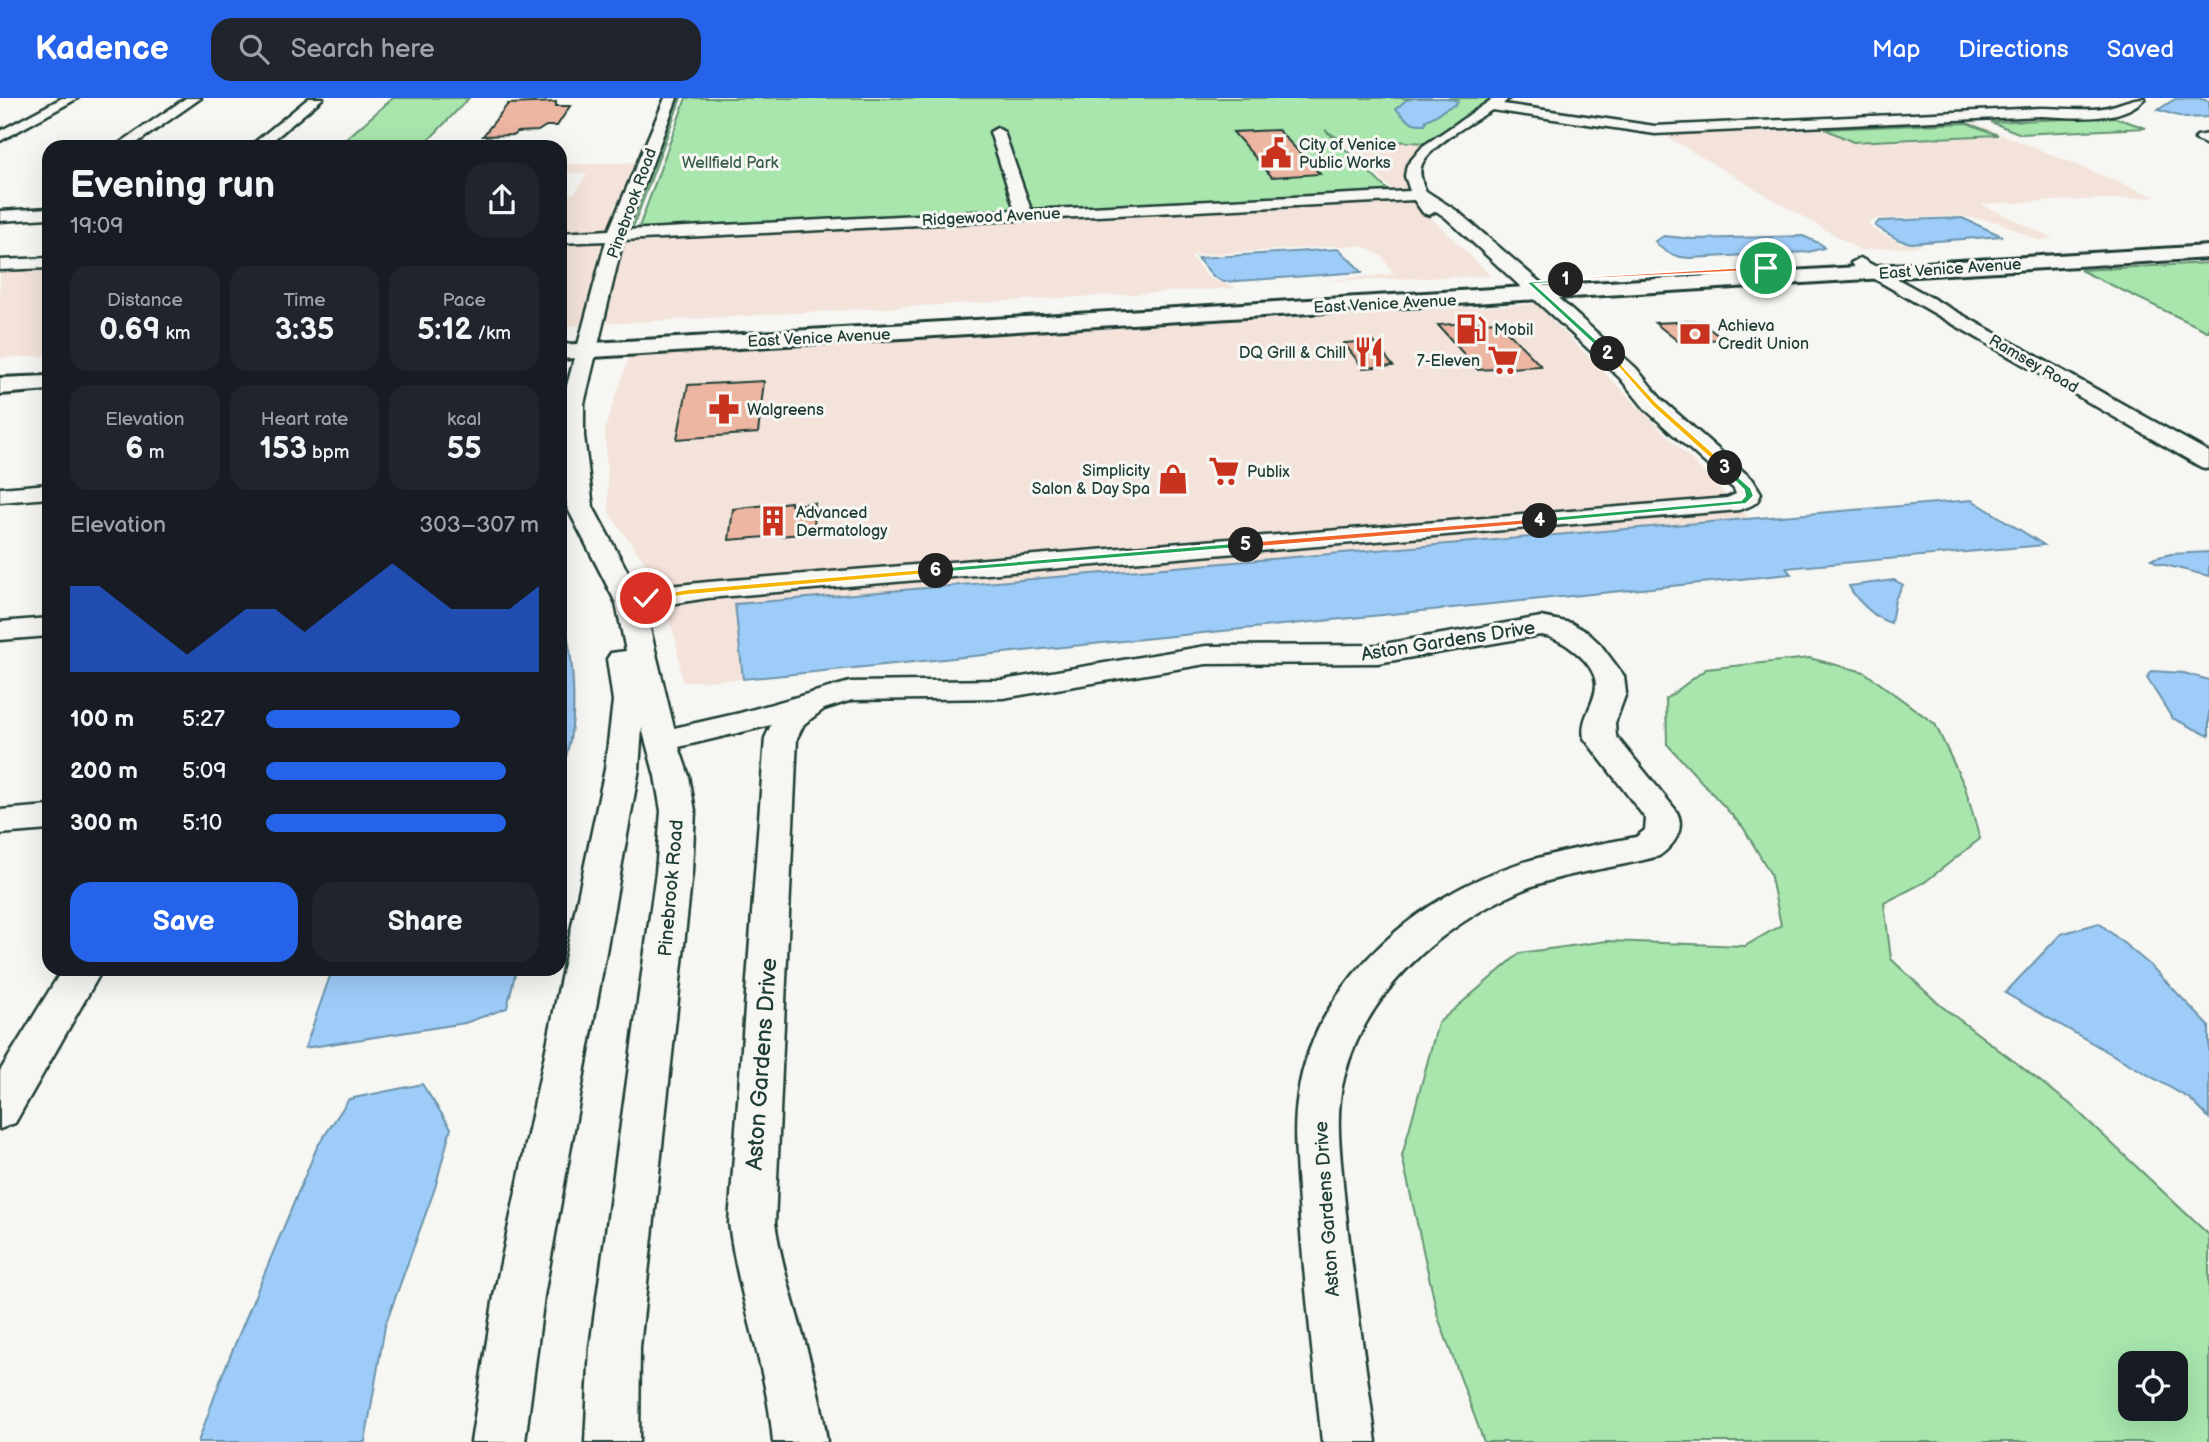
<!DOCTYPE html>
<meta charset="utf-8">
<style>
:root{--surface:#171b24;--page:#20242c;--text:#f1f3f6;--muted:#9ea1a6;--accent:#2563eb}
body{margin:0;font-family:"Balsamiq Sans",sans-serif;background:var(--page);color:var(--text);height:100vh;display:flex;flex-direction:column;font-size:26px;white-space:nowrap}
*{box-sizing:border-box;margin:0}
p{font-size:23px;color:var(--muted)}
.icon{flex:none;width:38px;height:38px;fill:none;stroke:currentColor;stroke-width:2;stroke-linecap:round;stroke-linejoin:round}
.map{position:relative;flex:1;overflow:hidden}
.sheet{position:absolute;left:42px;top:42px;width:525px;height:836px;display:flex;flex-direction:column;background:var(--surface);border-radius:21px;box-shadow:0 7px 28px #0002}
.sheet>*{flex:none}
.buttons{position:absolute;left:2118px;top:1253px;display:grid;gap:14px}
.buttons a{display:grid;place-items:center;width:70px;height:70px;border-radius:14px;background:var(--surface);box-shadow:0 7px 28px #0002;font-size:35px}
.pin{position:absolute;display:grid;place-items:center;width:60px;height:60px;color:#fff;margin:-30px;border:4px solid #fff;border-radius:50%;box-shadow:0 2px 7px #0007}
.km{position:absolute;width:35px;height:35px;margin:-18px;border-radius:50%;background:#222;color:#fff;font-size:19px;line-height:35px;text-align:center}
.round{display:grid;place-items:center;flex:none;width:74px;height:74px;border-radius:21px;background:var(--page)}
.overview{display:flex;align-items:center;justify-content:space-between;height:119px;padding:0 28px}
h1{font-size:38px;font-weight:700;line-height:52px}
.stats{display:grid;grid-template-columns:repeat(3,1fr);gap:10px;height:119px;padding:7px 28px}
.stats div{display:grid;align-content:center;border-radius:18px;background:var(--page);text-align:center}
.stats b{font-size:30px;font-weight:700}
.stats small{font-size:19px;font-weight:400}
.stats p{font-size:19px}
.chart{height:196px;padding:14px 28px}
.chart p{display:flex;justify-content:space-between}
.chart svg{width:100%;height:126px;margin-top:7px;fill:var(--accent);opacity:.7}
.action{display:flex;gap:14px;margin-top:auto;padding:14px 28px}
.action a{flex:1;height:80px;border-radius:21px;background:var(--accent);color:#fff;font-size:28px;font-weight:700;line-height:80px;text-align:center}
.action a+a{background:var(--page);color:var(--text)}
ul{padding:0 28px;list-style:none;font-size:23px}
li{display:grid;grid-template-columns:112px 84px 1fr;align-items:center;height:52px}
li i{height:18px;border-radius:9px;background:var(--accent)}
header{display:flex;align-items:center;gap:42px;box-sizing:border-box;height:98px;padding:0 35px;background:var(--accent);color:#fff}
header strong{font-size:33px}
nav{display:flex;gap:38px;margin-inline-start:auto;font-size:24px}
.search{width:490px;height:63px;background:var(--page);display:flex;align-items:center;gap:18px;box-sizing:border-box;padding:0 24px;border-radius:21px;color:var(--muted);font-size:26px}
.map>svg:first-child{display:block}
.built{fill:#f3e3da;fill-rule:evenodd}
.green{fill:#a8e6ae;stroke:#649271;stroke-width:2;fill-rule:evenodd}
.water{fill:#9eccf9;stroke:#6b93aa;stroke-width:2}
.building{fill:#edb6a3;stroke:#1f3d34;stroke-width:2}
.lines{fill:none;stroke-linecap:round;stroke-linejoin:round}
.minor-casing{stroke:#1f3d34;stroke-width:5}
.major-casing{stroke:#1f3d34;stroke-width:6}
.minor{fill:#f6f6f2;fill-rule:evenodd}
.major{fill:#f6f6f2;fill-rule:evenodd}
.split-1{fill:#f0652b;stroke:#fff;stroke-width:2}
.split-2{fill:#22a559;stroke:#fff;stroke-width:2}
.split-3{fill:#f5b400;stroke:#fff;stroke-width:2}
.split-4{fill:#22a559;stroke:#fff;stroke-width:2}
.split-5{fill:#f0652b;stroke:#fff;stroke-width:2}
.split-6{fill:#22a559;stroke:#fff;stroke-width:2}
.split-7{fill:#f5b400;stroke:#fff;stroke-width:2}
.labels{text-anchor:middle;stroke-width:6;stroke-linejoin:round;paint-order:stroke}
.far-poi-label{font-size:16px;fill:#1f3d34;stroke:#f6f6f2;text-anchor:start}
.far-park-label{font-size:16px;fill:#3a5f4c;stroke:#f6f6f2}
.far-street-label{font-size:16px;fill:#1f3d34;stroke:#f6f6f2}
.street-label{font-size:19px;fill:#1f3d34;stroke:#f6f6f2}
.near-street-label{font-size:23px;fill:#1f3d34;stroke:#f6f6f2}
</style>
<header>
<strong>Kadence</strong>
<div class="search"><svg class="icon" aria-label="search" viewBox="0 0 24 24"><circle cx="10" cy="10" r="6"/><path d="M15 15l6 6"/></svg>Search here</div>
<nav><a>Map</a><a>Directions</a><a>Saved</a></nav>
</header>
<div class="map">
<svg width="2209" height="1344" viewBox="0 0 2209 1344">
<rect width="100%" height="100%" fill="#f6f6f2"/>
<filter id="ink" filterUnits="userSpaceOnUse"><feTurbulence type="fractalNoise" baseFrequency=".0143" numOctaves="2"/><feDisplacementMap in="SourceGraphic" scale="14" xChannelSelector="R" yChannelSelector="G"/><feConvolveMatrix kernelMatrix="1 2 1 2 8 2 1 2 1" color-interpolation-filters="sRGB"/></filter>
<g filter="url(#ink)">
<g class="built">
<path d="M1964 21 2155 99 1981 106 2054 141 2037 142 1999 124 1962 118 1876 121 1868 125 1872 131 1901 145 1926 148 1860 152 1664 37 1816 32 1807 28ZM1968 24 2003 38 1856 45 1820 30Z"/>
<path d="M1338 40 1427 45 1410 61 1406 71 1418 107 1491 178 1321 183 1394 176 1382 158 1363 148H1336L1196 157 1191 159 1209 180 1237 190 601 226 623 136 1397 96Z"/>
<path d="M639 64 584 227 560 228V97L575 95 587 76 560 74V67Z"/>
<path d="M49 169V258L0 260V172Z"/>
<path d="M1536 206 1750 421 735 506 743 581 682 584 676 542 653 476 609 415 605 330 630 257Z"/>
</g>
<g class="green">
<path d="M393 0H469L422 49H337Z"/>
<path d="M677 0H681L632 132 623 136Z"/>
<path d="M686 0H1496L1427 45 1338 40 1325 32 1392 96 638 132Z"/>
<path d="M2113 19 2146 30 2021 36 1991 24Z"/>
<path d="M1967 25 1998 37 1853 44 1825 31Z"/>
<path d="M2209 165V234L2080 172Z"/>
<path d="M1809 560 1864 574 1935 626 1965 689 1980 741 1925 784 1884 805 1891 861 1940 907 2070 1006 2209 1137V1344H1484L1438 1219 1402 1058 1438 925 1520 855 1607 843 1745 848 1781 827 1770 775 1743 729 1667 646 1666 601 1706 571ZM2130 1265H2175V1311H2130Z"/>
</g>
<g class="water">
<path d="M1414 0H1447L1458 3 1455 7C1443 10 1438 18 1426 22L1425 26C1410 27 1406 21 1396 11L1406 2Z"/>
<path d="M2197 0 2209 3V19L2185 20 2158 12 2175 1Z"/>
<path d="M1962 120 2002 138 1911 145 1899 142 1875 128 1879 123Z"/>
<path d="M1664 138 1693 141 1803 138 1821 146 1824 150 1808 154 1689 160C1675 159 1663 155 1655 143Z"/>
<path d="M1339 151 1362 174 1224 184 1214 179 1197 160Z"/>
<path d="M1972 402 2044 447 1786 470 1791 476 743 581 735 506Z"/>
<path d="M2209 454V478L2157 465 2151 461 2171 456Z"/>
<path d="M1894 482 1903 487 1895 501 1891 525C1877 522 1855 501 1849 488Z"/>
<path d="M560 516C573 540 576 607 571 635 569 651 564 667 560 683Z"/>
<path d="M2151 573 2184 575 2209 582V638L2172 620 2147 580Z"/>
<path d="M2099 825 2150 867 2209 928V1020L2190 1001 2005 895 2061 836Z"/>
<path d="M332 872H516L507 910 465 925 305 950Z"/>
<path d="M422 986 451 1030 435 1090 385 1228 365 1344H198L223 1275 317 1049 349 1001Z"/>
</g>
<g class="building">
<path d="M556 4V8H570L557 28H546L538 33 517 34 515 37 483 38 508 6Z"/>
<path d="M1278 32 1320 76 1272 79 1233 34Z"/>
<path d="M1497 223 1541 268 1478 272 1438 227Z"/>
<path d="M1699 223 1723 241 1679 244 1655 225Z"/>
<path d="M1373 243 1393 268 1363 270 1344 245Z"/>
<path d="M764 283 758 335 677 341 688 287Z"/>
<path d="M791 404V407L815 405 814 435 729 442 733 411Z"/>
</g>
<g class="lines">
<g class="minor-casing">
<g id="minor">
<path d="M62 0H78L0 43V33Z"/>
<path d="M186 0H201L131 49H114Z"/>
<path d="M309 0H323L265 49H249Z"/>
<path d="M665 0H677L627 132 1015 112 990 34 997 30 1004 34 1031 112 1410 93 1405 78 1407 67 1423 48 1494 0H1509L1503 6 1655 28 2041 10C2061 10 2082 13 2103 10 2118 8 2129 0 2145 0 2120 26 2074 19 2041 18L1655 36 1492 12C1474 23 1431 47 1422 66 1418 75 1422 85 1426 93L1457 113 1549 192 1636 270 1662 302 1753 382 1761 395C1758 407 1750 408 1739 412L708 500 645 510 674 630 740 615 850 584 1003 582 1206 548 1378 547 1541 519 1571 525 1587 534 1600 546 1624 578 1626 595 1615 625 1616 638 1675 711C1687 729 1675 747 1659 758 1613 771 1564 774 1520 793 1439 829 1366 893 1344 980 1334 1017 1341 1059 1344 1096 1352 1179 1365 1261 1376 1344H1322C1314 1265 1304 1186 1299 1107 1297 1071 1292 1033 1298 996 1313 894 1404 809 1498 773 1542 756 1589 748 1636 739L1645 732 1646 721 1584 640C1580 619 1596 606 1596 586 1595 564 1561 539 1541 537L1378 565 1206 566 1003 600 852 602 824 611 804 626 797 640 775 1125C787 1200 818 1269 827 1344H773C767 1269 738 1199 729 1125L765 640 771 627 679 649 689 678 695 713 692 774 640 1249 639 1344H585L590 1249 656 774 661 713 655 678 642 630 639 671 544 1198 525 1344H471L494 1198 605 671 613 603 607 561 611 555 626 553 616 505 567 409 560 338 562 306 606 143 560 145V135L609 132ZM1414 102 1423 115 1429 117 1436 113 1445 119 1620 280 1646 312 1734 391 1736 396 1727 400 708 484 669 488 639 495 593 409 584 338V306L623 142Z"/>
<path d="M2209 36V48L2195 41 2197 38Z"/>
<path d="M49 110V120L0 123V113Z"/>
<path d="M49 160V170L0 172V162Z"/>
<path d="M1860 160 2209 354V371L2201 369 1854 169 1851 165Z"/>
<path d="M49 386V400L0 404V390Z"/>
<path d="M49 520V538L0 542V524Z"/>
<path d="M49 708V732L0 736V712Z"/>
<path d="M62 872H102L15 1025 0 1031V973Z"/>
</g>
</g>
<g class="major-casing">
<g id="major">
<path d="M2209 148V160L560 261V247Z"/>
<path d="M49 278V292L0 296V280Z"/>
</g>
</g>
<use href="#minor" class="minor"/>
<use href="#major" class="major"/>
</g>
</g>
<path class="split-1" d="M1766 168 1768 172 1563 182 1566 180Z"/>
<path class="split-2" d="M1568 181 1566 184 1535 186 1610 254V257H1605L1526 184Z"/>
<path class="split-3" d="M1605 254H1610L1657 305 1728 368V371H1722L1652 308Z"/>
<path class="split-4" d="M1725 367 1751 390 1754 398 1746 406 1540 425 1535 423 1540 420 1741 402 1745 398 1744 392 1722 371Z"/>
<path class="split-5" d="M1540 420 1544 423 1543 425 1246 450 1242 447 1246 444Z"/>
<path class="split-6" d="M1246 444 1249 445V449L936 475 931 473 936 470Z"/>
<path class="split-7" d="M936 470 940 473 939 475 688 497 646 503 642 500 688 491Z"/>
<defs>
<g id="civic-bare" transform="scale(2.415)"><path d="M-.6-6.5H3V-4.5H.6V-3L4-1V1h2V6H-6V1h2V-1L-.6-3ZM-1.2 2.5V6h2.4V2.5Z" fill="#c8321e" stroke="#f6f6f2" stroke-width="2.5" paint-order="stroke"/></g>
<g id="fuel-bare" transform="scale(2.415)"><path d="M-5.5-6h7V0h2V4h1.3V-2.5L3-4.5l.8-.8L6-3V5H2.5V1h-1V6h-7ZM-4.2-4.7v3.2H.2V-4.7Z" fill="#c8321e" stroke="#f6f6f2" stroke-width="2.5" paint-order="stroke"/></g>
<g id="bank-bare" transform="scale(2.415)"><path d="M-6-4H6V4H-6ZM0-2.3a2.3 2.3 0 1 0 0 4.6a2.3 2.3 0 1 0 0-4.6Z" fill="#c8321e" stroke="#f6f6f2" stroke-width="2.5" paint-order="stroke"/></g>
<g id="restaurant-bare" transform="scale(2.415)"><path d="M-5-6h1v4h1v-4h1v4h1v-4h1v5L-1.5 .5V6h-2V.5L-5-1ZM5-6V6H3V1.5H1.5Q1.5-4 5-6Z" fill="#c8321e" stroke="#f6f6f2" stroke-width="2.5" paint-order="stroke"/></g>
<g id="supermarket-bare" transform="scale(2.415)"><path d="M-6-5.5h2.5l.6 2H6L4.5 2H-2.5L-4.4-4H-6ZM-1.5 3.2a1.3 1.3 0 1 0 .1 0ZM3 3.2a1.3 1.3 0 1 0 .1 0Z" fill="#c8321e" stroke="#f6f6f2" stroke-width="2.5" paint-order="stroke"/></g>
<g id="pharmacy-bare" transform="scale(2.415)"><path d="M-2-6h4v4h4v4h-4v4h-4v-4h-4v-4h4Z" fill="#c8321e" stroke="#f6f6f2" stroke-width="2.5" paint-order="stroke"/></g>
<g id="shop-bare" transform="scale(2.415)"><path d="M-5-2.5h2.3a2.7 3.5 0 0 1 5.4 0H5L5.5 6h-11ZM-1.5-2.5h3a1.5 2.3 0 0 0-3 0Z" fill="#c8321e" stroke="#f6f6f2" stroke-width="2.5" paint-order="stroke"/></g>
<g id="building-bare" transform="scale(2.415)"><path d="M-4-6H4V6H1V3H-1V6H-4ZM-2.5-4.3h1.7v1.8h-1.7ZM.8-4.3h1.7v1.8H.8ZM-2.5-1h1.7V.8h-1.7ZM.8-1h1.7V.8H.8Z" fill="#c8321e" stroke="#f6f6f2" stroke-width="2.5" paint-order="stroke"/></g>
</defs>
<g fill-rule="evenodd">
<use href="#civic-bare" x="1276" y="55"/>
<use href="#fuel-bare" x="1471" y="231"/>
<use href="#bank-bare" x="1695" y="236"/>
<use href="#restaurant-bare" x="1369" y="254"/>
<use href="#supermarket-bare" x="1503" y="262"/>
<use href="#pharmacy-bare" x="724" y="311"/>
<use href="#supermarket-bare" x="1224" y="373"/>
<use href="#shop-bare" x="1173" y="381"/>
<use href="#building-bare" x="773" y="423"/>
</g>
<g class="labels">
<g class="far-poi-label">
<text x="1299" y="52">City of Venice<tspan x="1299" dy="18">Public Works</tspan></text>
<text x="1718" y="233">Achieva<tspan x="1718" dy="18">Credit Union</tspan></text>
<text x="1494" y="237">Mobil</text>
<text x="1346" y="260" text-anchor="end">DQ Grill &amp; Chill</text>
<text x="1480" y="268" text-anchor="end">7-Eleven</text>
<text x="747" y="317">Walgreens</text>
<text x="1150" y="378" text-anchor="end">Simplicity<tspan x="1150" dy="18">Salon &amp; Day Spa</tspan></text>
<text x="1247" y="379">Publix</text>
<text x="796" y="420">Advanced<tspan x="796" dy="18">Dermatology</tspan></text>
</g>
<g class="far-park-label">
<text x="730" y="70">Wellfield Park</text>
</g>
<g class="far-street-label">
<text transform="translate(631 105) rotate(-70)" y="6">Pinebrook Road</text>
<text transform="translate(991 118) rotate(-3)" y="6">Ridgewood Avenue</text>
<text transform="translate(1950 170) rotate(-4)" y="6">East Venice Avenue</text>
<text transform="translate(1385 205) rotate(-3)" y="6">East Venice Avenue</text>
<text transform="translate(819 239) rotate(-3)" y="6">East Venice Avenue</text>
<text transform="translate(2034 265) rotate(30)" y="6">Ramsey Road</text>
</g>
<g class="street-label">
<text transform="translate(1448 542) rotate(-9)" y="7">Aston Gardens Drive</text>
<text transform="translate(670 790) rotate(-85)" y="7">Pinebrook Road</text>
<text transform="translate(1326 1111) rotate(-94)" y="7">Aston Gardens Drive</text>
</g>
<g class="near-street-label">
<text transform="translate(761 966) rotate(-86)" y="8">Aston Gardens Drive</text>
</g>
</g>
</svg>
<div class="buttons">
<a><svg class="icon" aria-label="locate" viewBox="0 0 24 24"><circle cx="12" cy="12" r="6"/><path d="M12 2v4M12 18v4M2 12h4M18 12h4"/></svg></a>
</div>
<div class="pin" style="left:1766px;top:170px;background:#1e9e55"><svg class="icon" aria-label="arrive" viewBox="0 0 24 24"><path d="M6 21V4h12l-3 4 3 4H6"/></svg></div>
<div class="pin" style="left:646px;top:500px;background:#d93025"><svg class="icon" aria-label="check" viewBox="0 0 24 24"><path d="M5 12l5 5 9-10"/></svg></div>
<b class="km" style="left:1566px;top:182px">1</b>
<b class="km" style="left:1608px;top:256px">2</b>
<b class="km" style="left:1725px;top:370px">3</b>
<b class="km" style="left:1540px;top:423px">4</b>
<b class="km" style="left:1246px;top:447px">5</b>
<b class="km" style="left:936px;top:473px">6</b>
<section class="sheet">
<div class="overview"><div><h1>Evening run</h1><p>19:09</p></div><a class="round"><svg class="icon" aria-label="share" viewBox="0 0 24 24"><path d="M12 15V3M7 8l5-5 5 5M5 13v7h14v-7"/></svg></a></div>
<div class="stats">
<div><p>Distance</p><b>0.69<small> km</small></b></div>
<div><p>Time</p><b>3:35</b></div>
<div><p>Pace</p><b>5:12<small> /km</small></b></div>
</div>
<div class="stats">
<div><p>Elevation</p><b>6<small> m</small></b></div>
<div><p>Heart rate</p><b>153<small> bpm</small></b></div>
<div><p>kcal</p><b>55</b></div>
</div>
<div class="chart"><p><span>Elevation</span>303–307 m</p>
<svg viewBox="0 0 160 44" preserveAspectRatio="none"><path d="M0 44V14L10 14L20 22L30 30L40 38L50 30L60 22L70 22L80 30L90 22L100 14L110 6L120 14L130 22L140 22L150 22L160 14V44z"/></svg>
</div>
<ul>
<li><b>100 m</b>5:27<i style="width:71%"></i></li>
<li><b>200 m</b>5:09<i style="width:88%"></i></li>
<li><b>300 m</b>5:10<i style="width:88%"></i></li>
</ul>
<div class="action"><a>Save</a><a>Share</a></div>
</section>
</div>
